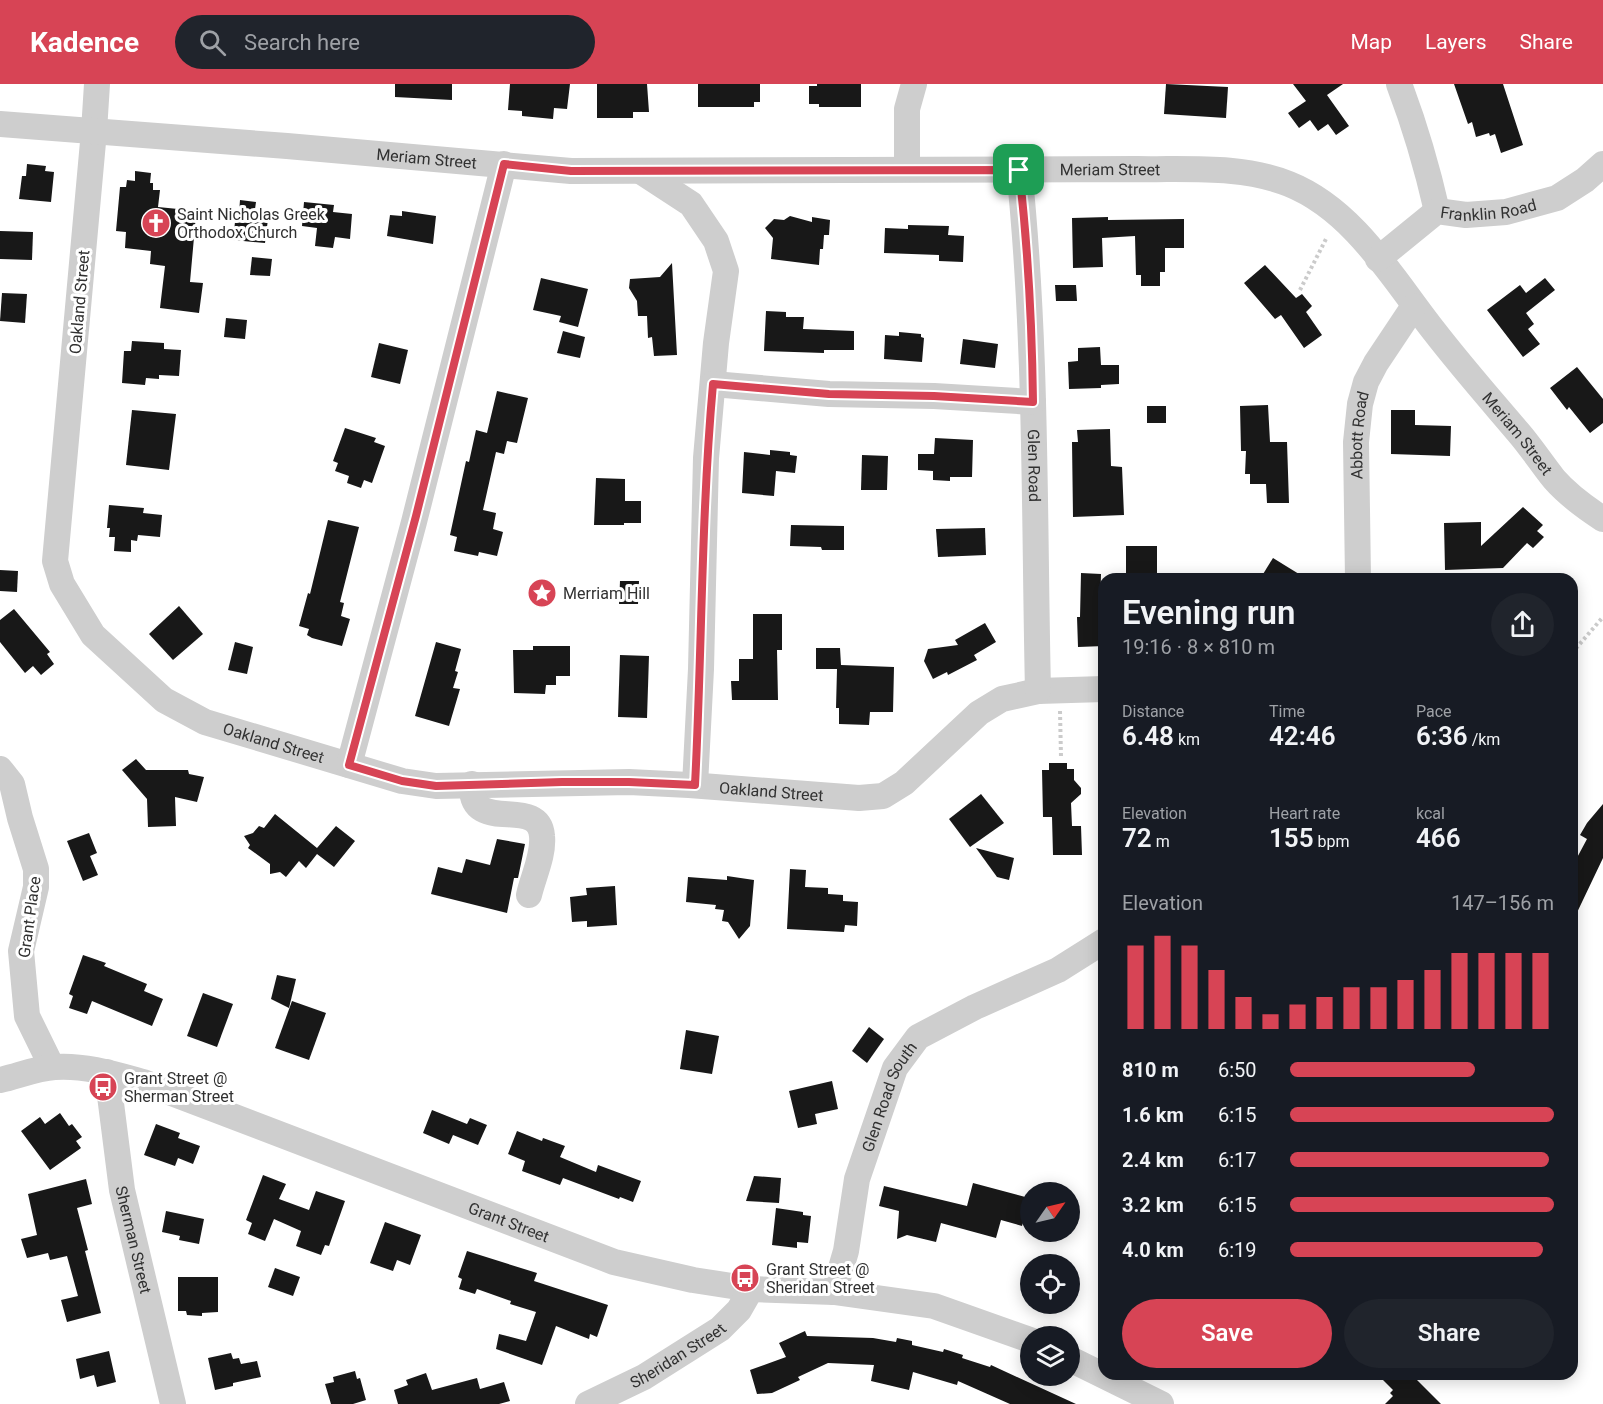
<!DOCTYPE html>
<meta charset="utf-8">
<style>
:root{--surface:#171b24;--page:#20242c;--text:#f1f3f6;--muted:#9ea1a6;--accent:#d74455}
body{margin:0;font-family:Roboto,sans-serif;background:var(--page);color:var(--text);height:100vh;display:flex;flex-direction:column;font-size:22px;white-space:nowrap}
*{box-sizing:border-box;margin:0}
p{font-size:20px;color:var(--muted)}
.icon{flex:none;width:33px;height:33px;fill:none;stroke:currentColor;stroke-width:2;stroke-linecap:round;stroke-linejoin:round}
.map{position:relative;flex:1;overflow:hidden}
.sheet{position:absolute;left:1098px;top:489px;width:480px;height:807px;display:flex;flex-direction:column;background:var(--surface);border-radius:18px;box-shadow:0 3px 15px #0003}
.sheet>*{flex:none}
.needle{width:39px;rotate:56deg}
.buttons{position:absolute;left:1020px;top:1098px;display:grid;gap:12px}
.buttons a{display:grid;place-items:center;width:60px;height:60px;border-radius:50%;background:var(--surface);box-shadow:0 3px 15px #0003;font-size:30px}
.pin{position:absolute;display:grid;place-items:center;width:51px;height:51px;color:#fff;margin:-26px;border-radius:12px;box-shadow:0 3px 9px #0006}
.round{display:grid;place-items:center;flex:none;width:63px;height:63px;border-radius:32px;background:var(--page)}
.head{display:flex;align-items:center;justify-content:space-between;height:102px;padding:0 24px}
h1{font-size:33px;font-weight:600;line-height:45px}
.figures{display:grid;grid-template-columns:repeat(3,1fr);gap:9px;height:102px;padding:6px 24px}
.figures div{display:grid;align-content:center}
.figures b{font-size:26px;font-weight:600}
.figures small{font-size:16px;font-weight:400}
.figures p{font-size:16px}
.chart{height:168px;padding:12px 24px}
.chart p{display:flex;justify-content:space-between}
.chart svg{width:100%;height:108px;margin-top:6px;stroke:var(--accent);stroke-width:6}
.primary-button{display:flex;gap:12px;margin-top:auto;padding:12px 24px}
.primary-button a{flex:1;height:69px;border-radius:36px;background:var(--accent);color:#fff;font-size:24px;font-weight:600;line-height:69px;text-align:center}
.primary-button a+a{background:var(--page);color:var(--text)}
ul{padding:0 24px;list-style:none;font-size:20px}
li{display:grid;grid-template-columns:96px 72px 1fr;align-items:center;height:45px}
li i{height:15px;border-radius:8px;background:var(--accent)}
header{display:flex;align-items:center;gap:36px;box-sizing:border-box;height:84px;padding:0 30px;background:var(--accent);color:#fff}
header strong{font-size:28px}
nav{display:flex;gap:33px;margin-inline-start:auto;font-size:21px}
.search{width:420px;height:54px;background:var(--page);display:flex;align-items:center;gap:15px;box-sizing:border-box;padding:0 21px;border-radius:33px;color:var(--muted);font-size:22px}
.map>svg:first-child{display:block}
.building{fill:#181818}
.lines{fill:none;stroke-linecap:round;stroke-linejoin:round}
.path{stroke:#cbcbcb;stroke-width:4;stroke-dasharray:3 3;stroke-linecap:butt}
.minor{stroke:#cecece;stroke-width:26}
.route-casing{stroke:#fff;stroke-width:12}
.route{stroke:#d74455;stroke-width:8}
.labels{text-anchor:middle;stroke-width:6;stroke-linejoin:round;paint-order:stroke}
.street-label{font-size:16px;fill:#313131;stroke:#fff}
.poi-label{font-size:16px;fill:#313131;stroke:#fff;text-anchor:start}
</style>
<header>
<strong>Kadence</strong>
<div class="search"><svg class="icon" aria-label="search" viewBox="0 0 24 24"><circle cx="10" cy="10" r="6"/><path d="M15 15l6 6"/></svg>Search here</div>
<nav><a>Map</a><a>Layers</a><a>Share</a></nav>
</header>
<div class="map">
<svg width="1603" height="1320" viewBox="0 0 1603 1320">
<rect width="100%" height="100%" fill="#fff"/>
<g class="building">
<path d="M395 0H452V16L395 13Z"/>
<path d="M510 0H570L567 25 554 24 553 35 522 32V27L508 26Z"/>
<path d="M597 0H647L649 28H633V34H597Z"/>
<path d="M698 0H760V18H754V23H698Z"/>
<path d="M817 0H861V23H819V20H809V2H817Z"/>
<path d="M1166 0 1228 3 1226 34 1164 30Z"/>
<path d="M1293 0H1343L1327 11 1349 42 1336 51 1328 40 1318 47 1310 36 1299 44 1288 29 1306 17Z"/>
<path d="M1454 0H1503L1523 61 1501 69 1495 50 1490 52 1489 49 1476 53 1472 38 1468 40Z"/>
<path d="M27 80 46 82 45 87 54 88 51 118 19 115 22 92H26Z"/>
<path d="M135 87 151 89 150 99H153V106H160L158 123 178 125V129L196 131 190 198 203 199 199 229 160 224 165 182 150 180 151 167 125 164 126 148 116 147 120 103H126L127 96 135 97Z"/>
<path d="M240 116 256 118 255 125 269 127 265 159 233 156 236 129H239Z"/>
<path d="M304 118 334 121 333 128 352 130 350 155 335 153 333 164 315 162 317 144 302 142Z"/>
<path d="M402 127 436 132 433 160 387 152 390 131 402 132Z"/>
<path d="M790 132 812 138V133L830 136 829 151H824L823 165H820L819 181 771 175 773 154 765 144 774 135 784 136Z"/>
<path d="M1108 133V136L1184 135V164H1165V188H1160V202H1141V191H1136L1135 152 1102 154 1103 183 1073 184 1072 134Z"/>
<path d="M908 141 949 142 948 151 964 152 963 178 939 177V171L884 169 885 144 908 145Z"/>
<path d="M0 147 33 148 32 176 0 175Z"/>
<path d="M252 173 272 175 270 192 250 191Z"/>
<path d="M672 179 677 271 654 272 652 253 648 254 647 232H638L637 217 629 204 630 195 660 193Z"/>
<path d="M1265 181 1296 214 1302 210 1312 222 1306 228 1322 251 1304 264 1281 231 1275 235 1244 199Z"/>
<path d="M541 194 588 205 578 243 559 238 561 232 533 226Z"/>
<path d="M1545 194 1555 206 1526 229 1534 240 1528 245 1540 260 1523 273 1487 226 1520 201 1526 209Z"/>
<path d="M1055 201H1076L1077 217H1056Z"/>
<path d="M2 209 27 210 25 239 0 237Z"/>
<path d="M766 227 786 228V233H804L803 245 854 247V266H824V269L764 267Z"/>
<path d="M226 234 247 236 245 255 224 253Z"/>
<path d="M563 247 585 253 580 274 557 269Z"/>
<path d="M899 248 921 250V253L924 254 922 278 884 275 885 251 899 252Z"/>
<path d="M963 255 998 260 995 284 960 280Z"/>
<path d="M132 257 164 259V265L181 266 179 292 159 291V295L146 294 145 301 122 299 124 267H131Z"/>
<path d="M379 259 408 266 400 300 371 293Z"/>
<path d="M1100 263 1101 281H1119V300L1101 301V304L1069 305 1068 278 1078 277V264Z"/>
<path d="M1577 283 1603 315V339L1590 349 1569 323 1567 326 1550 304Z"/>
<path d="M497 307 528 314 517 359 507 357 504 370 496 368 483 426 496 429 493 445 503 448 497 472 479 468 478 472 454 467 457 453 450 451 466 377 469 378 476 346 487 349Z"/>
<path d="M1268 321 1270 358H1287L1289 419H1267L1266 400H1250V390H1245L1246 367H1241L1240 322Z"/>
<rect x="1147" y="322" width="19" height="17"/>
<path d="M132 326 176 330 169 386 126 381Z"/>
<path d="M1391 326H1415V341L1451 342 1450 372 1391 370Z"/>
<path d="M345 344 376 354 374 358 385 362 372 399 364 396 361 404 347 399 349 392 335 387 338 379 333 377Z"/>
<path d="M1110 345 1111 382 1122 383 1124 431 1073 433 1072 358H1078L1077 346Z"/>
<path d="M935 354 973 356 972 393H950V397L933 396V387L918 386V370H934Z"/>
<path d="M770 366 790 368V371L797 372 795 389 776 387 774 412 742 409 744 368 770 371Z"/>
<path d="M862 371 888 372 887 406H861Z"/>
<path d="M596 394 625 395V417H641V439H624V441H594Z"/>
<path d="M109 421 144 424 143 429 162 431 160 453 138 451 137 457 131 456V468L114 467 115 453H109L110 444H107Z"/>
<path d="M1523 423 1543 441 1537 447 1544 453 1533 464 1527 459 1503 484 1445 486 1444 439 1481 438V462Z"/>
<path d="M328 436 359 443 340 518 344 519 341 532 350 535 342 562 312 554 307 551 309 545 299 542 308 509 310 510Z"/>
<path d="M791 441 844 442V466H822L821 463 790 462Z"/>
<path d="M985 444 986 471 938 473 936 445Z"/>
<rect x="1126" y="462" width="31" height="33"/>
<path d="M1273 474 1307 495H1260Z"/>
<path d="M0 486 18 487 17 508 0 507Z"/>
<path d="M1081 489 1101 490 1100 532H1104V562L1078 563 1077 533H1080Z"/>
<path d="M620 497H639L638 520H619Z"/>
<path d="M179 522 203 550 173 576 149 550Z"/>
<path d="M14 525 50 568 47 570 54 580 41 591 33 582 25 589 0 558V536Z"/>
<path d="M753 530H782V566H777L778 616H732L731 597H739V575H753Z"/>
<path d="M985 539 996 558 974 571 977 576 948 591 947 588 933 595 924 577 928 565 958 561 955 556Z"/>
<path d="M235 558 253 563 247 590 228 586Z"/>
<path d="M436 558 461 565 455 587 458 588 453 604 460 605 449 642 415 632Z"/>
<path d="M533 562H570V592H556V601H546L545 610 514 609 513 566H533Z"/>
<path d="M816 564H840L841 581 894 583 893 628H870L869 641 839 640V624H836L837 585H816Z"/>
<path d="M620 571 649 572 647 634 618 633Z"/>
<path d="M136 675 146 686H188L189 690 204 693 197 718 175 713 176 742 148 743 147 715 122 686Z"/>
<path d="M1049 679H1067V685H1074V696L1081 704V710L1071 719 1072 742H1081L1082 771H1053L1052 733H1043L1042 686H1049Z"/>
<path d="M981 710 1004 739 970 763 949 735Z"/>
<path d="M1603 720V774L1572 839V783L1587 755 1580 751 1587 739Z"/>
<path d="M275 730 317 764 336 742 355 757 334 783 317 770 306 784 299 777 286 793 280 788 270 790V780L248 764 250 761 244 752 253 749 259 742 264 744Z"/>
<path d="M89 749 97 769 90 772 98 791 83 797 67 757Z"/>
<path d="M497 755 525 760 518 794H514L507 829 431 810 438 783 462 789 466 775 490 781Z"/>
<path d="M976 764 1014 774 1009 796 997 793Z"/>
<path d="M790 785 806 786 805 803 828 804V810L843 811V817L858 818 857 842 845 841 844 848 787 845Z"/>
<path d="M727 792 754 796 750 842 739 855 728 838 722 837 724 826 715 825 716 821 686 818 688 793 727 796Z"/>
<path d="M615 802 617 841 587 843V837L572 838 570 813 587 811 586 804Z"/>
<path d="M83 871 106 879 104 882 147 900 144 907 163 915 152 942 92 917 87 930 69 924 73 912 69 910Z"/>
<path d="M277 891 296 895 289 924 271 915Z"/>
<path d="M203 909 233 920 217 963 187 952Z"/>
<path d="M292 917 326 929 309 976 275 964Z"/>
<path d="M869 943 884 955 867 979 852 967Z"/>
<path d="M686 946 719 952 712 990 680 985Z"/>
<path d="M832 997 838 1025 815 1030 817 1040 798 1044 789 1007Z"/>
<path d="M432 1026 467 1040 470 1034 487 1041 478 1061 453 1051 449 1060 423 1049Z"/>
<path d="M60 1029 69 1042 72 1040 82 1053 76 1057 81 1064 50 1086 21 1047 40 1033 45 1040Z"/>
<path d="M156 1040 180 1049 178 1054 200 1062 193 1080 178 1074 175 1082 144 1071Z"/>
<path d="M517 1047 542 1057 543 1054 565 1062 560 1073 596 1088 598 1081 641 1097 633 1118 620 1113 619 1115 563 1094 560 1101 522 1087 525 1077 508 1070Z"/>
<path d="M263 1091 286 1100 279 1115 309 1126 316 1107 345 1117 329 1162 325 1161 321 1171 296 1162 301 1147 274 1135 265 1157 248 1150 252 1139 246 1136Z"/>
<path d="M754 1092 781 1094 779 1119 746 1117Z"/>
<path d="M86 1095 92 1120 77 1124 88 1166 85 1167 101 1229 67 1238 61 1216 78 1212 67 1172 50 1176 48 1169 27 1174 21 1155 37 1151 28 1110Z"/>
<path d="M973 1099 1029 1114 1022 1142 1001 1136 996 1154 941 1139 936 1158 907 1151 897 1155 899 1127 879 1122 884 1102 967 1122Z"/>
<path d="M776 1124 803 1128V1131L811 1132 808 1159 797 1158V1164L772 1161Z"/>
<path d="M166 1127 204 1135 199 1160 179 1156 180 1152 162 1148Z"/>
<path d="M385 1138 421 1151 410 1181 397 1176 393 1187 370 1179Z"/>
<path d="M467 1167 537 1189 534 1197 608 1221 597 1253 590 1250 589 1255 556 1242 542 1281 496 1265 499 1250 526 1257 536 1228 510 1220 511 1217 477 1205 475 1210 459 1205 462 1195 458 1193Z"/>
<path d="M275 1184 300 1193 293 1212 268 1203Z"/>
<path d="M178 1193H218V1228L202 1229V1232L187 1231 186 1227H178Z"/>
<path d="M805 1247 807 1252 873 1254 896 1258 897 1254 912 1257V1261L943 1268 944 1265 963 1271 962 1274 990 1283 991 1281 1076 1320H1010L958 1297 957 1301 913 1288 909 1306 871 1297 874 1281 828 1279 798 1293 800 1296 772 1309 757 1310 750 1286 786 1273 779 1259Z"/>
<path d="M109 1267 116 1298 97 1303 94 1291 80 1295 76 1275Z"/>
<path d="M231 1269 233 1275 239 1274 241 1280 257 1277 261 1293 233 1299V1302L215 1306 208 1274Z"/>
<path d="M355 1287 357 1295 360 1294 366 1316 353 1320H331L325 1300 334 1298 333 1293Z"/>
<path d="M426 1289 432 1306 477 1294 480 1305 504 1298 510 1317 499 1320H398L394 1306 408 1301 406 1296Z"/>
<path d="M1377 1290H1411L1441 1320H1385L1393 1312 1390 1309 1393 1306Z"/>
</g>
<g class="lines">
<g class="path">
<path d="M1300 206 1327 153"/>
<path d="M1572 569 1603 533"/>
<path d="M1060 627 1061 673"/>
</g>
<g class="minor">
<path id="s1" d="M97 0 94 47 55 477 62 500 93 551 164 616 205 638 402 697 436 702 629 698 689 701 859 714 883 712 904 699 979 629 1002 615 1038 607 1104 605"/>
<path d="M1399 0C1415 42 1427 83 1437 127"/>
<path id="s2" d="M0 40 287 62 571 87 1137 85C1187 86 1242 81 1289 100 1354 126 1393 195 1434 247 1461 282 1490 315 1518 348 1531 363 1542 380 1554 395 1568 411 1586 424 1603 435"/>
<path d="M907 85V25L914 0"/>
<path id="s3" d="M1019 85C1037 259 1034 433 1038 607"/>
<path d="M642 88 691 120 716 157 726 187 716 259 706 374 701 585 695 701"/>
<path id="s4" d="M1378 175 1437 127 1466 131 1506 128 1557 114 1585 96 1603 80"/>
<path d="M713 300 829 310 934 312 1033 318"/>
<path id="s5" d="M1358 495 1356 358 1360 320 1366 298 1376 279 1414 222"/>
<path d="M349 681 414 438 504 80"/>
<path d="M0 685 12 700 20 734 36 785V803L21 867 27 932 52 983"/>
<path d="M472 700C469 753 539 710 542 752 544 771 533 793 529 811"/>
<path id="s6" d="M107 988 122 1106 173 1320"/>
<path id="s7" d="M0 996C18 992 37 984 55 983 85 981 114 990 143 998L614 1178 693 1196 751 1205 834 1208 934 1222 1030 1256"/>
<path id="s8" d="M834 1208 846 1167 857 1095 895 984 918 953 975 923 1058 886 1104 857"/>
<path d="M1070 1275 1161 1320"/>
<path id="s9" d="M588 1320 644 1293 720 1245 739 1226 751 1205"/>
</g>
</g>
<g class="lines">
<g class="route-casing">
<path id="route" d="M504 80 571 87 1019 86C1028 163 1032 240 1033 318L934 312 829 310 713 300C701 433 702 568 695 701L629 698H562L436 702 402 697 349 681 416 432Z"/>
</g>
<use href="#route" class="route"/>
</g>
<defs>
<g id="church-disc" transform="scale(1.5)"><circle r="9.5" fill="#d74455" stroke="#fff"/><path d="M-1.2-6h2.4v3.5h3.3v2.4h-3.3V6h-2.4V-.1h-3.3v-2.4h3.3Z" fill="#fff"/></g>
<g id="sight-disc" transform="scale(1.5)"><circle r="9.5" fill="#d74455" stroke="#fff"/><path d="M0-6L1.8-2.2L6-1.7L2.9 1.2L3.7 5.4L0 3.3L-3.7 5.4L-2.9 1.2L-6-1.7L-1.8-2.2Z" fill="#fff"/></g>
<g id="bus-disc" transform="scale(1.5)"><circle r="9.5" fill="#d74455" stroke="#fff"/><path d="M-5-6H5V4H4V6H2V4H-2V6H-4V4H-5ZM-3.5-4V0h7V-4ZM-3.5 1.2v1.5H-2V1.2ZM2 1.2v1.5H3.5V1.2Z" fill="#fff"/></g>
</defs>
<g fill-rule="evenodd">
<use href="#church-disc" x="156" y="139"/>
<use href="#sight-disc" x="542" y="509"/>
<use href="#bus-disc" x="103" y="1003"/>
<use href="#bus-disc" x="745" y="1194"/>
</g>
<g class="labels">
<g class="street-label">
<text dy="6" stroke="none"><textPath href="#s2" startOffset="428">Meriam Street</textPath></text>
<text dy="6" stroke="none"><textPath href="#s2" startOffset="1112">Meriam Street</textPath></text>
<text dy="6" stroke="none"><textPath href="#s4" startOffset="128">Franklin Road</textPath></text>
<text transform="translate(79 218) rotate(-85)" y="6">Oakland Street</text>
<text dy="6" stroke="none"><textPath href="#s2" startOffset="1634">Meriam Street</textPath></text>
<text dy="6" stroke="none"><textPath href="#s5" startOffset="144">Abbott Road</textPath></text>
<text dy="6" stroke="none"><textPath href="#s3" startOffset="297">Glen Road</textPath></text>
<text dy="6" stroke="none"><textPath href="#s1" startOffset="777">Oakland Street</textPath></text>
<text dy="6" stroke="none"><textPath href="#s1" startOffset="1281">Oakland Street</textPath></text>
<text transform="translate(29 833) rotate(-82)" y="6">Grant Place</text>
<text dy="6" stroke="none"><textPath href="#s8" startOffset="204">Glen Road South</textPath></text>
<text dy="6" stroke="none"><textPath href="#s7" startOffset="538">Grant Street</textPath></text>
<text dy="6" stroke="none"><textPath href="#s6" startOffset="170">Sherman Street</textPath></text>
<text dy="6" stroke="none"><textPath href="#s9" startOffset="102">Sheridan Street</textPath></text>
</g>
<g class="poi-label">
<text x="177" y="136">Saint Nicholas Greek<tspan x="177" dy="18">Orthodox Church</tspan></text>
<text x="563" y="515">Merriam Hill</text>
<text x="124" y="1000">Grant Street @<tspan x="124" dy="18">Sherman Street</tspan></text>
<text x="766" y="1191">Grant Street @<tspan x="766" dy="18">Sheridan Street</tspan></text>
</g>
</g>
</svg>
<div class="buttons">
<a><svg class="needle" viewBox="-14 -14 28 28"><path d="M0-13l5 13h-10z" fill="#e53935"/><path d="M0 13l5-13h-10z" fill="#9ea1a6"/></svg></a>
<a><svg class="icon" aria-label="locate" viewBox="0 0 24 24"><circle cx="12" cy="12" r="6"/><path d="M12 2v4M12 18v4M2 12h4M18 12h4"/></svg></a>
<a><svg class="icon" aria-label="layers" viewBox="0 0 24 24"><path d="M12 4l9 5-9 5-9-5zM3 14l9 5 9-5"/></svg></a>
</div>
<div class="pin" style="left:1019px;top:86px;background:#1e9e55"><svg class="icon" aria-label="arrive" viewBox="0 0 24 24"><path d="M6 21V4h12l-3 4 3 4H6"/></svg></div>
<section class="sheet">
<div class="head"><div><h1>Evening run</h1><p>19:16 · 8 × 810 m</p></div><a class="round"><svg class="icon" aria-label="share" viewBox="0 0 24 24"><path d="M12 15V3M7 8l5-5 5 5M5 13v7h14v-7"/></svg></a></div>
<div class="figures">
<div><p>Distance</p><b>6.48<small> km</small></b></div>
<div><p>Time</p><b>42:46</b></div>
<div><p>Pace</p><b>6:36<small> /km</small></b></div>
</div>
<div class="figures">
<div><p>Elevation</p><b>72<small> m</small></b></div>
<div><p>Heart rate</p><b>155<small> bpm</small></b></div>
<div><p>kcal</p><b>466</b></div>
</div>
<div class="chart"><p><span>Elevation</span>147–156 m</p>
<svg viewBox="0 0 160 44" preserveAspectRatio="none"><path d="M5 44V10M15 44V6M25 44V10M35 44V20M45 44V31M55 44V38M65 44V34M75 44V31M85 44V27M95 44V27M105 44V24M115 44V20M125 44V13M135 44V13M145 44V13M155 44V13"/></svg>
</div>
<ul>
<li><b>810 m</b>6:50<i style="width:70%"></i></li>
<li><b>1.6 km</b>6:15<i style="width:100%"></i></li>
<li><b>2.4 km</b>6:17<i style="width:98%"></i></li>
<li><b>3.2 km</b>6:15<i style="width:100%"></i></li>
<li><b>4.0 km</b>6:19<i style="width:96%"></i></li>
</ul>
<div class="primary-button"><a>Save</a><a>Share</a></div>
</section>
</div>
